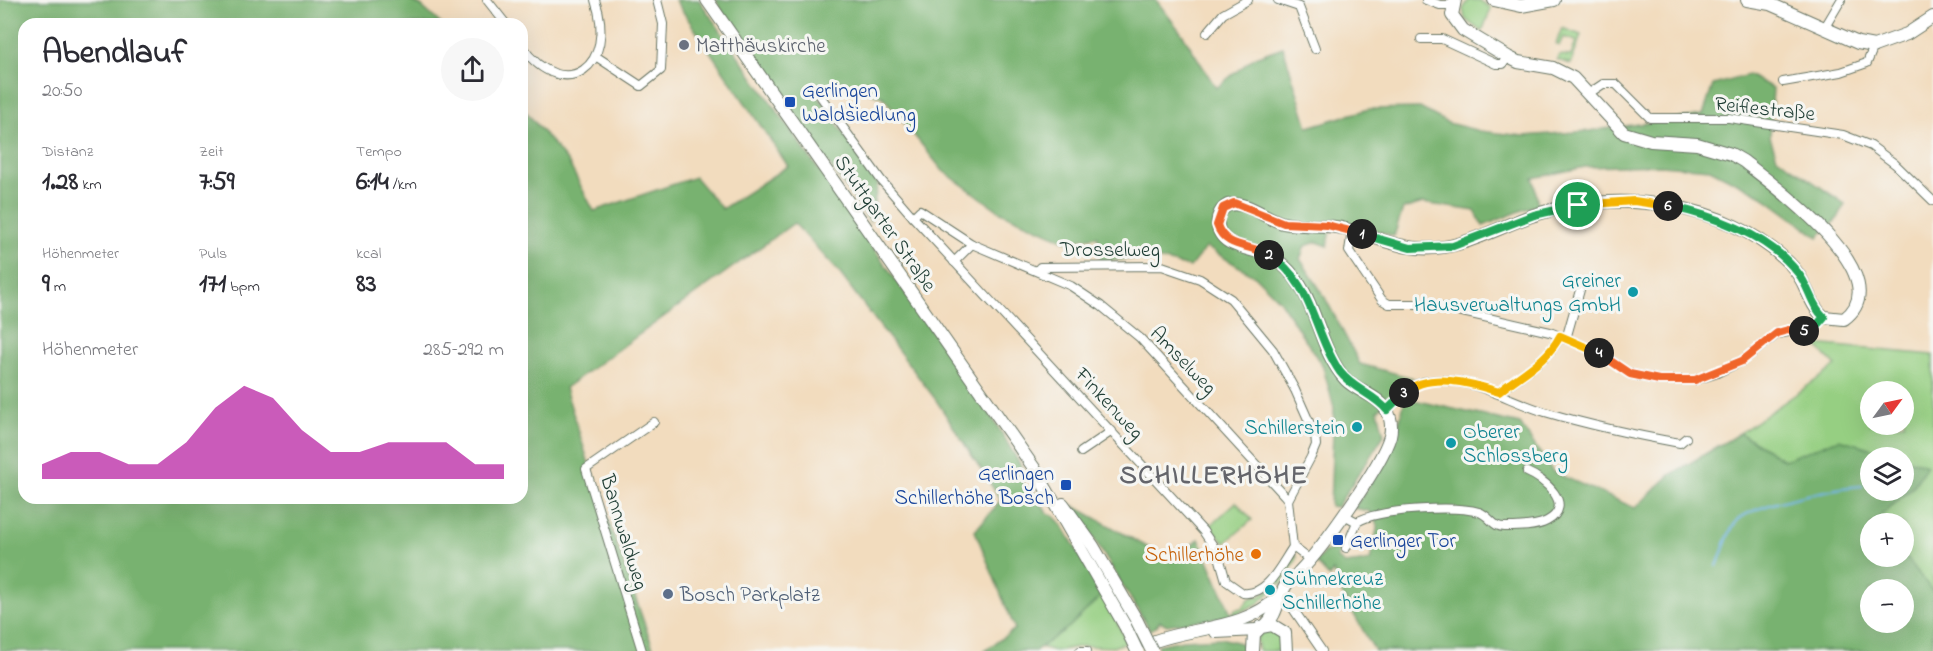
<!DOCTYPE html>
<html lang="de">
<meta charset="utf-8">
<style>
:root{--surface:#fff;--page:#f7f7f7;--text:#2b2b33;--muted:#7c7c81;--accent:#b5179e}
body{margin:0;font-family:"Indie Flower",sans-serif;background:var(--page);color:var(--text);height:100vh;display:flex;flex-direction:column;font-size:22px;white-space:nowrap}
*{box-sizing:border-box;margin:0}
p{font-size:20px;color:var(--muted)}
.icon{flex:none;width:33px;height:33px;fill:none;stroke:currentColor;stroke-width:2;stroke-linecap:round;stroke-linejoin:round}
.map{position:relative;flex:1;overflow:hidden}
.panel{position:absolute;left:18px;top:18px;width:510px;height:486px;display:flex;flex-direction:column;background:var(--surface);border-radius:18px;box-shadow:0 6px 24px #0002}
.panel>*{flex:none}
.needle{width:39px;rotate:57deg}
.buttons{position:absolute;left:1860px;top:381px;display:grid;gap:12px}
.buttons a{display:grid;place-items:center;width:54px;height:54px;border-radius:50%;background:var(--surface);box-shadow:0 6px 24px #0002;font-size:30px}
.pin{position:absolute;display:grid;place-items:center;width:51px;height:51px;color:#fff;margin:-26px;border:3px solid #fff;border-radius:50%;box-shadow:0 2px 6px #0007}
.km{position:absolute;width:30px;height:30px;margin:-15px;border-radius:50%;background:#222;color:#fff;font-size:16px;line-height:30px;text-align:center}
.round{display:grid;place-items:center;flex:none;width:63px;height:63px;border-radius:32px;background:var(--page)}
.head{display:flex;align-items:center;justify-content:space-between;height:102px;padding:0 24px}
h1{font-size:33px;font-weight:700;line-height:45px}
.stats{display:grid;grid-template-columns:repeat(3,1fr);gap:9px;height:102px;padding:6px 24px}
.stats div{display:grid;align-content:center}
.stats b{font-size:26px;font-weight:700}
.stats small{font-size:16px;font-weight:400}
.stats p{font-size:16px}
.chart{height:168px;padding:12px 24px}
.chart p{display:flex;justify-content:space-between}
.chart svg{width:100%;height:108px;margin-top:6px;fill:var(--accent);opacity:.7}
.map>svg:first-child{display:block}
.green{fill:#96cf82;stroke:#5a865b;stroke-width:1.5;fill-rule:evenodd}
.forest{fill:#78b270;stroke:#4c7852;stroke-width:1.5;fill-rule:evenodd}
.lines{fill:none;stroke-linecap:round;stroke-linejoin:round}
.stream{stroke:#76b7eb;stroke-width:2}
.minor-casing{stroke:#697564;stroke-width:10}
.secondary-casing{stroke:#697564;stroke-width:14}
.minor{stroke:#fff;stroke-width:8}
.secondary{stroke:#fff;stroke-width:12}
.secondary-bridge-casing{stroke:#697564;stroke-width:14;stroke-linecap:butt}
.secondary-bridge{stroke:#fff;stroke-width:12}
.split-1-casing{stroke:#fff;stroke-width:12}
.split-2-casing{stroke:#fff;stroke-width:12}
.split-3-casing{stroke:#fff;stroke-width:12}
.split-4-casing{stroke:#fff;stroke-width:12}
.split-5-casing{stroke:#fff;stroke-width:12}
.split-6-casing{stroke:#fff;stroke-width:12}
.split-7-casing{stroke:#fff;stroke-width:12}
.split-1{stroke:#22a559;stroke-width:8}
.split-2{stroke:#f0652b;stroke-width:8}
.split-3{stroke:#22a559;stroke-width:8}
.split-4{stroke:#f5b400;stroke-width:8}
.split-5{stroke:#f0652b;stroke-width:8}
.split-6{stroke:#22a559;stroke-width:8}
.split-7{stroke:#f5b400;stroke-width:8}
.worship-dot{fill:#6b7280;stroke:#f6f6f2;stroke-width:2}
.transit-dot{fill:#1a4fb4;stroke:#f6f6f2;stroke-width:2}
.culture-dot{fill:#0f9aa8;stroke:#f6f6f2;stroke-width:2}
.food-dot{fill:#e8710a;stroke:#f6f6f2;stroke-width:2}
.service-dot{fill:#5c6f8a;stroke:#f6f6f2;stroke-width:2}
.labels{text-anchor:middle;stroke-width:6;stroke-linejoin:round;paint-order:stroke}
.worship-label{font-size:21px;fill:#5b616d;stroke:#f6f6f2;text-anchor:start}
.transit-label{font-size:21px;fill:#164399;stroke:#f6f6f2;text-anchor:start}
.street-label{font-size:21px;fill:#1f3d34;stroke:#f6f6f2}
.culture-label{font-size:21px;fill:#0d838f;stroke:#f6f6f2;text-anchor:end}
.food-label{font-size:21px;fill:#c56008;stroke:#f6f6f2;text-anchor:end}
.service-label{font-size:21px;fill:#4e5e75;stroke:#f6f6f2;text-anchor:start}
.district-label{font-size:27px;font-weight:bold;letter-spacing:1.5px;fill:#64656b;stroke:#f6f6f2}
</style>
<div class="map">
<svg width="1933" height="651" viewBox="0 0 1933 651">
<rect width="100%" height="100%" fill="#f6f6f2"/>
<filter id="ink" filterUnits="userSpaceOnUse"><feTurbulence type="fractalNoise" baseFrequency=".0167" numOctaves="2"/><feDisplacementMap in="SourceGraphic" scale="12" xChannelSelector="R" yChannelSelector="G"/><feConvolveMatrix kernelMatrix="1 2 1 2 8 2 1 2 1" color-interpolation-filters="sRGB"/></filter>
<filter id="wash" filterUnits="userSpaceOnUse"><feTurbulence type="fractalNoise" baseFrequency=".008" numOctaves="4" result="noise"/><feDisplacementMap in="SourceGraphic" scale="24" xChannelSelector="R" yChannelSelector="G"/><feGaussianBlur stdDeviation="1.35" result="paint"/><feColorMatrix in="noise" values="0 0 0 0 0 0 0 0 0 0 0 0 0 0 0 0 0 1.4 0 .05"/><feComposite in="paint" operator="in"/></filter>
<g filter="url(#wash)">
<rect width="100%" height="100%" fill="#f2dcbe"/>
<g class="green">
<path d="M1469 0H1479L1491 8 1482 32 1465 19 1463 9Z"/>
<path d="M1562 28 1581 35 1571 64 1557 60 1559 55 1571 56 1576 41 1563 37 1559 46 1556 44Z"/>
<path d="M1814 344 1933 355V595L1903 557 1904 524 1878 523 1876 520 1913 487 1904 458 1843 441 1784 460 1740 433 1836 366ZM1870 392H1904V424H1870Z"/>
<path d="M1236 502 1252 520 1225 543 1210 526Z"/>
<path d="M1292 556H1297L1296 561 1281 584 1275 581Z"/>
<path d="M1272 586 1275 587 1259 603 1232 616 1235 609 1242 608 1250 598 1260 596Z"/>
<path d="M1103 594 1127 642 1113 647 1084 646 1055 651 1039 647 1069 627Z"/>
<path d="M1269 630 1280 636V651H1259L1257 639 1261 633Z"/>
</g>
<g class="forest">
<path d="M0 0H409L421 6 441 24H24V498H522V111L527 113 568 162 594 211 695 177 722 209 788 166 675 0H699L989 412 1024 471 1020 478 1027 489 1033 490 1047 513 1053 515 1062 525 1103 594 1069 627 1035 651H984L1015 629 975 531 1001 500 936 400 838 271 794 223 565 388 596 486 654 651H0Z"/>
<path d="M716 0H1156L1183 35 1216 88 1255 57 1283 47 1308 127 1369 109 1420 108 1448 123 1480 131 1524 136 1589 131 1703 115 1713 85 1748 75 1773 88 1770 137 1777 157 1845 204 1838 218 1818 237 1762 196 1710 169 1660 165 1585 167 1533 178 1538 204 1483 226 1475 211 1423 203 1403 209 1394 236 1333 219 1328 246 1317 242 1305 246 1300 259 1323 294 1360 364 1413 378 1378 410 1384 435 1337 507 1330 506 1334 408 1323 367 1280 301 1255 276 1206 247 1190 267 1152 258 1100 261 1098 236 1066 241 1001 212 943 171 883 97 840 81 818 96 878 184 870 222 728 22Z"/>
<path d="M1405 398 1520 424 1553 472 1635 508 1670 475 1740 433 1784 460 1839 439 1901 457 1870 458V490H1904V458L1927 465 1913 487 1876 520 1879 523 1870 524V556H1904V554L1933 592V651H1375L1341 592 1333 571 1329 577 1316 563 1324 552 1338 548 1340 552 1337 558 1345 564 1370 561 1378 525 1369 511 1354 508C1379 472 1397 441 1405 398ZM1870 590H1904V622H1870Z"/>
<path d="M1074 506 1172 561 1199 539 1232 616 1167 625 1160 621 1156 627 1150 630Z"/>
<path d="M1221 638 1240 643 1249 651H1160L1157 645 1183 640Z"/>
</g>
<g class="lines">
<path class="stream" d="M1717 566C1723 552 1728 530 1738 520 1753 504 1839 487 1862 486"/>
</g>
</g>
<g filter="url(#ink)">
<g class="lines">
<g class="minor-casing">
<g id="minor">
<path d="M487 0 506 24"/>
<path d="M1278 0 1299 7 1315 49"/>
<path d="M1426 0 1440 5H1453"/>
<path d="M1825 27 1841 0"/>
<path d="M1207 33 1223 14 1248 0"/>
<path d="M1421 39H1442L1496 64H1503L1508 57"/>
<path d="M522 47C565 105 618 66 595 0"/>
<path d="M597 57 641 86 661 70 663 24 657 0"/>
<path d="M1783 82 1841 72 1867 63 1874 46"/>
<path d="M1588 94 1603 84H1616L1650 118H1729L1843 135 1871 146 1895 164 1933 201"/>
<path d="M821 97 881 180 913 217 1203 531 1218 553 1226 581 1243 593C1268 596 1281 564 1293 547"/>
<path d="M913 217 920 210 972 244 1071 286 1101 306 1140 338 1284 495 1288 500 1293 547 1309 559"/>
<path d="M1352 231 1349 251 1353 257 1382 300 1389 304H1427L1550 332 1600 353 1630 374 1659 380H1695L1715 374 1742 361 1777 334 1812 328 1824 317"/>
<path d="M954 262 972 244"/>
<path d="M1037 271 1040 267 1162 266 1200 279 1231 299 1273 350 1295 390 1315 435 1316 445 1311 457 1288 500"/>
<path d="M1566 339 1580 290"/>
<path d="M1499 392C1521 374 1546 362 1560 337"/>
<path d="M1387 410C1398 400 1407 386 1423 382 1467 373 1505 400 1545 412 1589 425 1635 435 1680 443L1686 438"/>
<path d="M1081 452 1112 431"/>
<path d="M1344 515 1357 522 1346 548"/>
<path d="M1357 522C1378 509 1455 505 1479 512 1491 516 1492 528 1506 527 1518 527 1536 527 1547 521 1576 505 1544 479 1527 472"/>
<path d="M1287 600 1322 651"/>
<path d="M642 651 586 469 654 422"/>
<path d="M1080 651H1087"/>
</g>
</g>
<g class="secondary-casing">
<g id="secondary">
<path d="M707 0 1034 468 1125 626"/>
<path d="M1494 0 1521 6 1554 0"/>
<path d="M1747 0 1770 4 1858 43 1874 46 1907 34 1933 17"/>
<path d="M1063 504 1093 546 1137 621"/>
<path d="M1266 625C1277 615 1278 597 1286 585 1290 579 1295 577 1299 572 1322 549 1382 465 1390 436 1392 427 1391 417 1386 409 1377 395 1358 392 1346 380 1316 347 1318 295 1283 265 1267 250 1247 252 1229 242 1215 233 1213 213 1228 205 1247 200 1266 219 1283 223 1302 227 1323 224 1342 228 1367 233 1391 246 1417 248 1459 252 1495 228 1534 215 1616 188 1726 201 1790 264 1806 279 1808 304 1824 317L1844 319C1902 277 1772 184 1743 161L1731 154 1697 144 1651 141 1624 133 1573 78 1553 68 1518 62 1508 57 1463 30 1452 15 1455 0"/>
<path d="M1216 632 1257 630"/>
<path d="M1155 641C1198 626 1243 630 1279 597"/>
<path d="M1253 651 1254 634 1261 627 1272 625 1285 633 1286 651"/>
</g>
</g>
<use href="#minor" class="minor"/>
<use href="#secondary" class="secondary"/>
<g class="secondary-bridge-casing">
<g id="secondary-bridge">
<path d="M1137 621 1152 651"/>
<path d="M1125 626 1137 651"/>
</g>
</g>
<use href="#secondary-bridge" class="secondary-bridge"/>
</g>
</g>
<g class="lines" filter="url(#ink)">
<g class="split-1-casing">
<path id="split-1" d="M1362 234 1410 248 1453 246 1534 215 1578 205"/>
</g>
<g class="split-2-casing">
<path id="split-2" d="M1269 255C1250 244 1225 249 1217 225L1223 208 1234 203 1284 223 1327 225 1362 234"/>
</g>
<g class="split-3-casing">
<path id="split-3" d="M1269 255C1313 281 1313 333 1340 372 1353 389 1373 394 1387 410L1404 393"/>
</g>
<g class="split-4-casing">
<path id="split-4" d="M1404 393C1429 371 1471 383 1499 392 1521 373 1546 363 1560 336L1599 353"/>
</g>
<g class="split-5-casing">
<path id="split-5" d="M1599 353 1630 374 1659 380H1695L1742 361 1777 333 1788 330 1804 331"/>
</g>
<g class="split-6-casing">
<path id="split-6" d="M1668 206C1714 216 1768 234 1798 273 1809 286 1811 306 1824 317L1817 325 1804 331"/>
</g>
<g class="split-7-casing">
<path id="split-7" d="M1578 205 1634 201 1668 206"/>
</g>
<use href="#split-1" class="split-1"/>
<use href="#split-2" class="split-2"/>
<use href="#split-3" class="split-3"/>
<use href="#split-4" class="split-4"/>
<use href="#split-5" class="split-5"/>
<use href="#split-6" class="split-6"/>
<use href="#split-7" class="split-7"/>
</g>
<circle class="worship-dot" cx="684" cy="45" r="6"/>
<g class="transit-dot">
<rect x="784" y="96" width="12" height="12" rx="3"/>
<rect x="1060" y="479" width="12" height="12" rx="3"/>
<rect x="1332" y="534" width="12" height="12" rx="3"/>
</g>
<g class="culture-dot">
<circle cx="1633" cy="292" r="6"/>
<circle cx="1357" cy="427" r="6"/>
<circle cx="1451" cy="443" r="6"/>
<circle cx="1270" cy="590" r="6"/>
</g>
<circle class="food-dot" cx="1256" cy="554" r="6"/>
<circle class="service-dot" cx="668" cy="594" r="6"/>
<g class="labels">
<g class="worship-label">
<text x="696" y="52">Matthäuskirche</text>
</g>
<g class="transit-label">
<text x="802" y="97">Gerlingen<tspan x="802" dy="24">Waldsiedlung</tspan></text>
<text x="1054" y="480" text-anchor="end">Gerlingen<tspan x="1054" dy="24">Schillerhöhe Bosch</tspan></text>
<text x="1350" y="547">Gerlinger Tor</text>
</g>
<g class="street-label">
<text transform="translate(1765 108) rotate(6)" y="7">Reiflestraße</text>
<text transform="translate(886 223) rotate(55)" y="7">Stuttgarter Straße</text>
<text x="1110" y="256">Drosselweg</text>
<text transform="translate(1184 360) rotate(46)" y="7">Amselweg</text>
<text transform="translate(1110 403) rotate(47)" y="7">Finkenweg</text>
<text transform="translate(625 532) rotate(73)" y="7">Bannwaldweg</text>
</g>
<g class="culture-label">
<text x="1621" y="287">Greiner<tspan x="1621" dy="24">Hausverwaltungs GmbH</tspan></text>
<text x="1345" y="434">Schillerstein</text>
<text x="1463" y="438" text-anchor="start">Oberer<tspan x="1463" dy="24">Schlossberg</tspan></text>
<text x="1282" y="585" text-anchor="start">Sühnekreuz<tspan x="1282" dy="24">Schillerhöhe</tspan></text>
</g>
<g class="food-label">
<text x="1244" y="561">Schillerhöhe</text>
</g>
<g class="service-label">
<text x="680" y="601">Bosch Parkplatz</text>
</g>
<g class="district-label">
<text x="1214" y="483">SCHILLERHÖHE</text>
</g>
</g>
</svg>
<div class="buttons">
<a><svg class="needle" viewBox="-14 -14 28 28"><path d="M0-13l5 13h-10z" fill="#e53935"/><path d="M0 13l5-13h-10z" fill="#7c7c81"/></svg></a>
<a><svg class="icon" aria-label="layers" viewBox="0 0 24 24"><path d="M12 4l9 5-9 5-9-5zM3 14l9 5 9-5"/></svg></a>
<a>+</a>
<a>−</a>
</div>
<div class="pin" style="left:1578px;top:205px;background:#1e9e55"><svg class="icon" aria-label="arrive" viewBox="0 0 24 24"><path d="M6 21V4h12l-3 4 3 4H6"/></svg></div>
<b class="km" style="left:1362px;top:234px">1</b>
<b class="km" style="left:1269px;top:255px">2</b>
<b class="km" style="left:1404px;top:393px">3</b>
<b class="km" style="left:1599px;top:353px">4</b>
<b class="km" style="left:1804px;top:331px">5</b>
<b class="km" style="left:1668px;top:206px">6</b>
<section class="panel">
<div class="head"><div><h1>Abendlauf</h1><p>20:50</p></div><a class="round"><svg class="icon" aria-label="share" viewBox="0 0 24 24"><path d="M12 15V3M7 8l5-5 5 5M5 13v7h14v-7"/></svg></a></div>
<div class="stats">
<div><p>Distanz</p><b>1.28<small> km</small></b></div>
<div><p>Zeit</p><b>7:59</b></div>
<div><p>Tempo</p><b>6:14<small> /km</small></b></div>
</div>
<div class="stats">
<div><p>Höhenmeter</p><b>9<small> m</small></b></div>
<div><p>Puls</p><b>171<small> bpm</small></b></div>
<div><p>kcal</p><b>83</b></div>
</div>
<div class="chart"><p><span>Höhenmeter</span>285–292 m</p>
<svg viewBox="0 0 160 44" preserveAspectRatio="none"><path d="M0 44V38L10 33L20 33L30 38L40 38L50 29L60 15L70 6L80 11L90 24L100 33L110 33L120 29L130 29L140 29L150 38L160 38V44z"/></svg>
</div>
</section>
</div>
